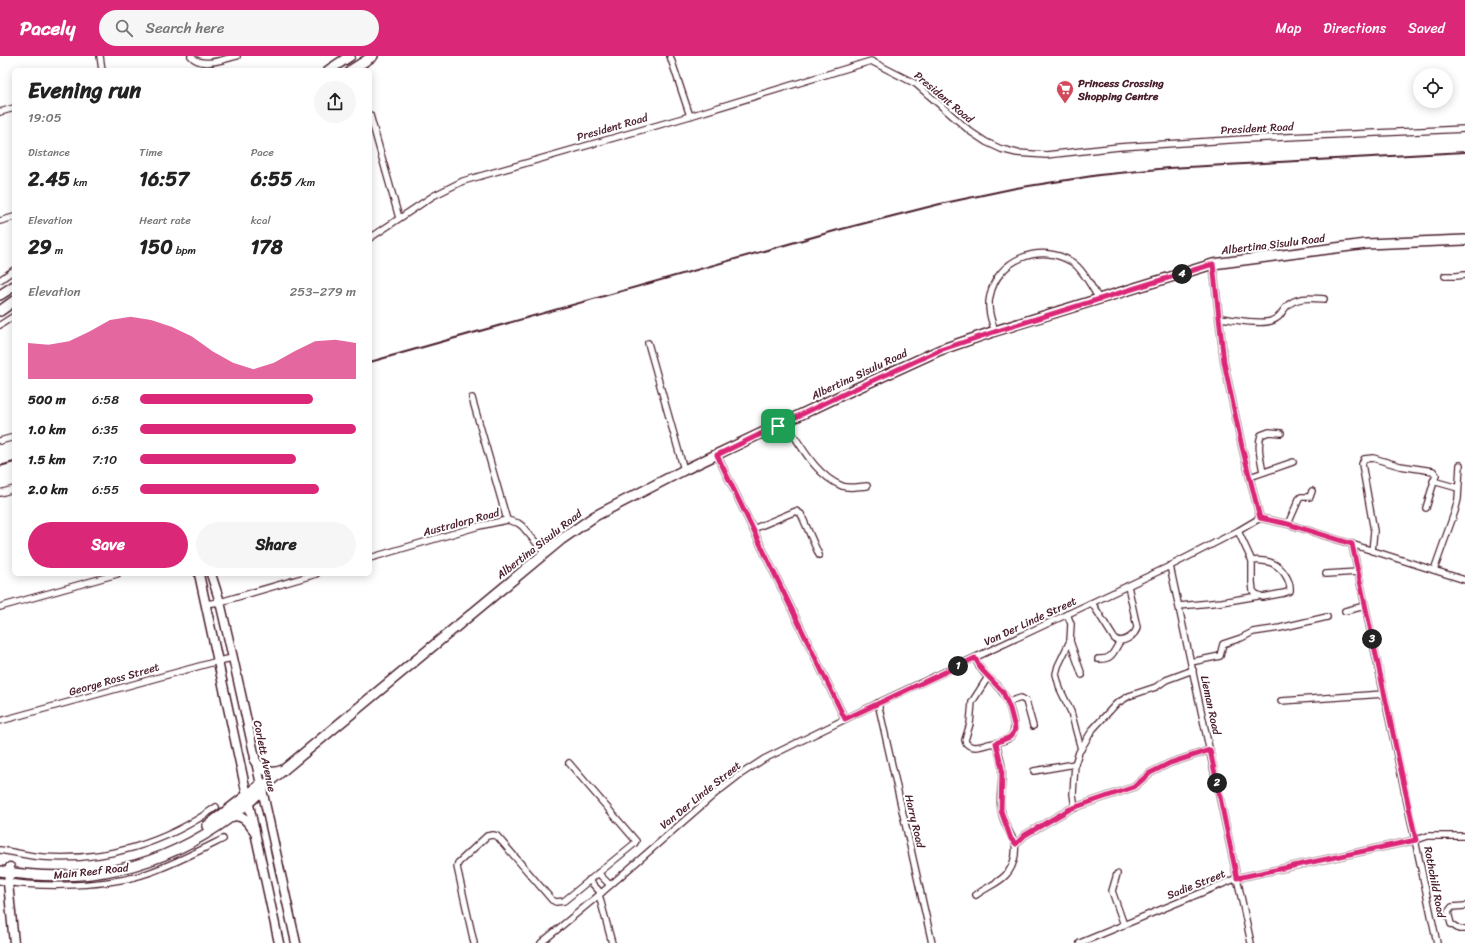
<!DOCTYPE html>
<meta charset="utf-8">
<style>
:root{--surface:#fff;--page:#f6f6f6;--text:#222;--muted:#767676;--accent:#db2777}
body{margin:0;font-family:Sriracha,sans-serif;background:var(--page);color:var(--text);height:100vh;display:flex;flex-direction:column;font-size:15px;white-space:nowrap}
*{box-sizing:border-box;margin:0}
p{font-size:13px;color:var(--muted)}
.icon{flex:none;width:22px;height:22px;fill:none;stroke:currentColor;stroke-width:2;stroke-linecap:round;stroke-linejoin:round}
.map{position:relative;flex:1;overflow:hidden}
.sheet{position:absolute;left:12px;top:12px;width:360px;height:508px;display:flex;flex-direction:column;background:var(--surface);border-radius:6px;box-shadow:0 2px 10px #0003}
.sheet>*{flex:none}
.tools{position:absolute;left:1413px;top:12px;display:grid;gap:8px}
.tools a{display:grid;place-items:center;width:40px;height:40px;border-radius:50%;background:var(--surface);box-shadow:0 2px 10px #0003;font-size:20px}
.pin{position:absolute;display:grid;place-items:center;width:34px;height:34px;color:#fff;margin:-17px;border-radius:8px;box-shadow:0 2px 6px #0006}
.km{position:absolute;width:20px;height:20px;margin:-10px;border-radius:50%;background:#222;color:#fff;font-size:11px;line-height:20px;text-align:center}
.round{display:grid;place-items:center;flex:none;width:42px;height:42px;border-radius:21px;background:var(--page)}
.headline{display:flex;align-items:center;justify-content:space-between;height:68px;padding:0 16px}
h1{font-size:22px;font-weight:700;line-height:30px}
.stats{display:grid;grid-template-columns:repeat(3,1fr);gap:6px;height:68px;padding:4px 16px}
.stats div{display:grid;align-content:center}
.stats b{font-size:20px;font-weight:700}
.stats small{font-size:11px;font-weight:400}
.stats p{font-size:11px}
.chart{height:112px;padding:8px 16px}
.chart p{display:flex;justify-content:space-between}
.chart svg{width:100%;height:72px;margin-top:4px;fill:var(--accent);opacity:.7}
.button{display:flex;gap:8px;margin-top:auto;padding:8px 16px}
.button a{flex:1;height:46px;border-radius:24px;background:var(--accent);color:#fff;font-size:16px;font-weight:700;line-height:46px;text-align:center}
.button a+a{background:var(--page);color:var(--text)}
ul{padding:0 16px;list-style:none;font-size:13px}
li{display:grid;grid-template-columns:64px 48px 1fr;align-items:center;height:30px}
li i{height:10px;border-radius:5px;background:var(--accent)}
header{display:flex;align-items:center;gap:24px;box-sizing:border-box;height:56px;padding:0 20px;background:var(--accent);color:#fff}
header strong{font-size:19px}
nav{display:flex;gap:22px;margin-inline-start:auto;font-size:14px}
.search{width:280px;height:36px;background:var(--page);display:flex;align-items:center;gap:10px;box-sizing:border-box;padding:0 14px;border-radius:22px;color:var(--muted);font-size:15px}
.map>svg:first-child{display:block}
.lines{fill:none;stroke-linecap:round;stroke-linejoin:round}
.street-casing{stroke:#4a1f2b;stroke-width:8}
.secondary-casing{stroke:#4a1f2b;stroke-width:11}
.primary-casing{stroke:#4a1f2b;stroke-width:12}
.street{stroke:#fff;stroke-width:5.5}
.secondary{stroke:#fff;stroke-width:8}
.primary{stroke:#fff;stroke-width:9}
.rail{stroke:#4a1f2b;stroke-width:2}
.route-casing{stroke:#fff;stroke-width:8}
.route{stroke:#db2777;stroke-width:5}
.labels{text-anchor:middle;stroke-width:4;stroke-linejoin:round;paint-order:stroke}
.poi-label{font-size:11px;font-weight:bold;fill:#4a1f2b;stroke:#fff;text-anchor:start}
.street-label{font-size:11px;fill:#4a1f2b;stroke:#fff}
</style>
<header>
<strong>Pacely</strong>
<div class="search"><svg class="icon" aria-label="search" viewBox="0 0 24 24"><circle cx="10" cy="10" r="6"/><path d="M15 15l6 6"/></svg>Search here</div>
<nav><a>Map</a><a>Directions</a><a>Saved</a></nav>
</header>
<div class="map">
<svg width="1465" height="887" viewBox="0 0 1465 887">
<rect width="100%" height="100%" fill="#fff"/>
<filter id="ink" filterUnits="userSpaceOnUse"><feTurbulence type="fractalNoise" baseFrequency=".025" numOctaves="2"/><feDisplacementMap in="SourceGraphic" scale="8" xChannelSelector="R" yChannelSelector="G"/><feConvolveMatrix kernelMatrix="1 2 1 2 8 2 1 2 1" color-interpolation-filters="sRGB"/></filter>
<g filter="url(#ink)">
<g class="lines">
<g class="street-casing">
<g id="street">
<path d="M100 0 102 14"/>
<path d="M191 0C202 13 223 3 237 0"/>
<path d="M670 0 690 60"/>
<path d="M0 56 14 52"/>
<path d="M370 59 399 162"/>
<path d="M0 165 14 161"/>
<path d="M370 182 433 140 463 125 690 60 871 5 916 28 971 76 986 86 1001 93 1017 97 1046 99 1119 91 1245 83 1465 73"/>
<path d="M1213 208 1224 306 1242 391 1260 462 1288 468 1465 524"/>
<path d="M1445 220H1456L1465 219"/>
<path d="M0 224 14 214"/>
<path d="M1219 262C1232 263 1259 269 1271 265 1281 261 1280 258 1286 251 1296 240 1311 242 1324 243"/>
<path d="M0 269 14 260"/>
<path d="M995 275C991 264 987 252 990 240 997 203 1041 186 1072 206 1083 213 1092 232 1099 243"/>
<path d="M648 287 684 414"/>
<path d="M472 342 507 464"/>
<path d="M785 366C801 389 815 419 842 430 849 433 860 430 867 430"/>
<path d="M0 385 14 381"/>
<path d="M717 399 845 663"/>
<path d="M1263 416C1261 404 1257 391 1261 379L1269 376 1281 377"/>
<path d="M1250 421 1293 406"/>
<path d="M1433 425 1458 432"/>
<path d="M0 437 14 433"/>
<path d="M1288 468 1299 443 1301 441H1310L1312 435"/>
<path d="M753 473 796 455 801 458 819 499"/>
<path d="M1238 475 1252 505V526L1253 535 1256 538 1263 541 1284 537 1290 535C1291 525 1283 513 1274 508 1269 505 1258 504 1252 505"/>
<path d="M1352 488 1437 887"/>
<path d="M1372 495 1374 475 1362 408 1364 403 1373 402 1400 410 1433 415 1436 419 1426 452"/>
<path d="M370 502 479 470 507 464 518 467 522 470 545 497"/>
<path d="M1170 510 1251 887"/>
<path d="M1434 514 1455 455 1458 443 1460 409"/>
<path d="M1326 518 1358 516"/>
<path d="M1092 547 1114 582C1121 590 1136 579 1137 571L1128 530"/>
<path d="M205 548 220 546 316 518"/>
<path d="M1179 550 1222 546 1258 540"/>
<path d="M0 551 117 518"/>
<path d="M1345 555 1365 550"/>
<path d="M1067 558 1071 568 1070 585 1058 610 1056 618 1060 633 1071 656 1081 693"/>
<path d="M1070 585 1082 619"/>
<path d="M975 602C978 609 982 615 987 620 992 625 998 630 1002 636 1008 643 1018 672 1012 679 1008 685 996 687 989 688 982 690 972 694 966 687L965 684 970 668 972 646 988 621"/>
<path d="M1098 603C1112 604 1113 597 1120 585"/>
<path d="M1191 606 1220 600 1223 588 1241 582 1253 576 1280 572 1327 561"/>
<path d="M1281 645 1384 638"/>
<path d="M1008 646 1021 642 1026 645 1033 670"/>
<path d="M878 647 932 887"/>
<path d="M0 665 218 605 233 602"/>
<path d="M1034 715 1075 708"/>
<path d="M1075 752 1073 738 1075 708 1079 696 1093 673 1116 648 1129 640 1156 631 1166 624 1193 614"/>
<path d="M1016 788 1025 779 1070 753 1134 731 1150 717 1170 707 1210 694"/>
<path d="M0 794C14 796 28 800 42 801 105 806 166 787 216 751"/>
<path d="M598 817 610 829"/>
<path d="M1117 818 1112 835 1124 869"/>
<path d="M589 824 601 837"/>
<path d="M0 825C42 832 108 831 148 817 174 808 199 795 223 783"/>
<path d="M599 839 612 887"/>
<path d="M976 839C994 826 1011 824 1015 799 1015 796 1016 790 1015 787 1010 777 1002 765 1001 753 999 740 1003 727 1002 714 1002 705 998 695 996 687"/>
<path d="M1465 850 1452 851 1448 856 1451 868 1459 873H1465"/>
<path d="M474 887 457 811 458 807 487 780 493 779 497 780 552 844 556 846 564 845 634 788 636 785 569 707"/>
<path d="M541 887 599 839 716 737 738 720 764 703 878 647 1170 510 1238 475 1260 462"/>
<path d="M1080 887 1237 822 1416 784 1428 780H1465"/>
</g>
</g>
<g class="secondary-casing">
<g id="secondary">
<path d="M199 518 279 887"/>
<path d="M211 518 220 546 233 602 296 887"/>
<path d="M10 811 8 827 14 887"/>
</g>
</g>
<g class="primary-casing">
<g id="primary">
<path d="M329 14 350 0"/>
<path d="M351 14 373 0"/>
<path d="M0 239 14 230"/>
<path d="M0 255 14 245"/>
<path d="M255 705C263 715 271 719 283 714"/>
<path d="M232 760C243 758 248 766 254 774"/>
<path d="M207 770 260 729 268 727"/>
<path d="M0 815C86 829 160 813 231 761 245 750 258 740 269 726L562 483 595 460 684 414 846 337 940 294 995 275 1213 208 1366 188 1465 184"/>
</g>
</g>
<use href="#street" class="street"/>
<use href="#secondary" class="secondary"/>
<use href="#primary" class="primary"/>
<g class="rail">
<path d="M370 306 838 174 940 148 1016 132 1099 119 1169 112 1465 96"/>
<path d="M0 410 14 406"/>
</g>
</g>
</g>
<g class="lines" filter="url(#ink)">
<g class="route-casing">
<path id="route" d="M1213 208 1224 306 1242 391 1260 462 1288 468 1352 488 1416 784 1237 822 1210 694 1170 707 1150 717 1134 731 1070 753 1025 779 1016 788 1011 783 1001 755 1002 713 996 687 1010 681 1014 676 1015 672 1010 653 1003 636 982 614 975 602 845 663 717 399 846 337 940 294 994 276Z"/>
</g>
<use href="#route" class="route"/>
</g>
<defs>
<g id="supermarket-pin" transform="scale(0.9)"><path d="M0 17L-7.5 6A9.5 9.5 0 1 1 7.5 6Z" fill="#d1495b" stroke="#fff"/><path d="M-6-5.5h2.5l.6 2H6L4.5 2H-2.5L-4.4-4H-6ZM-1.5 3.2a1.3 1.3 0 1 0 .1 0ZM3 3.2a1.3 1.3 0 1 0 .1 0Z" fill="#fff"/></g>
</defs>
<g fill-rule="evenodd">
<use href="#supermarket-pin" x="1065" y="33"/>
</g>
<g class="labels">
<g class="poi-label">
<text x="1078" y="31">Princess Crossing<tspan x="1078" dy="13">Shopping Centre</tspan></text>
</g>
<g class="street-label">
<text transform="translate(944 41) rotate(40)" y="4">President Road</text>
<text transform="translate(612 71) rotate(-16)" y="4">President Road</text>
<text transform="translate(1257 72) rotate(-3)" y="4">President Road</text>
<text transform="translate(1273 188) rotate(-7)" y="4">Albertina Sisulu Road</text>
<text transform="translate(859 318) rotate(-25)" y="4">Albertina Sisulu Road</text>
<text transform="translate(461 466) rotate(-15)" y="4">Australorp Road</text>
<text transform="translate(539 488) rotate(-38)" y="4">Albertina Sisulu Road</text>
<text transform="translate(1030 565) rotate(-25)" y="4">Van Der Linde Street</text>
<text transform="translate(114 623) rotate(-16)" y="4">George Ross Street</text>
<text transform="translate(1211 649) rotate(78)" y="4">Lieman Road</text>
<text transform="translate(265 700) rotate(78)" y="4">Corlett Avenue</text>
<text transform="translate(700 739) rotate(-39)" y="4">Van Der Linde Street</text>
<text transform="translate(915 765) rotate(77)" y="4">Harry Road</text>
<text transform="translate(91 815) rotate(-6)" y="4">Main Reef Road</text>
<text transform="translate(1435 826) rotate(79)" y="4">Rothchild Road</text>
<text transform="translate(1196 828) rotate(-22)" y="4">Sadie Street</text>
</g>
</g>
</svg>
<div class="tools">
<a><svg class="icon" aria-label="locate" viewBox="0 0 24 24"><circle cx="12" cy="12" r="6"/><path d="M12 2v4M12 18v4M2 12h4M18 12h4"/></svg></a>
</div>
<div class="pin" style="left:778px;top:370px;background:#1e9e55"><svg class="icon" aria-label="arrive" viewBox="0 0 24 24"><path d="M6 21V4h12l-3 4 3 4H6"/></svg></div>
<b class="km" style="left:958px;top:610px">1</b>
<b class="km" style="left:1217px;top:727px">2</b>
<b class="km" style="left:1372px;top:583px">3</b>
<b class="km" style="left:1182px;top:218px">4</b>
<section class="sheet">
<div class="headline"><div><h1>Evening run</h1><p>19:05</p></div><a class="round"><svg class="icon" aria-label="share" viewBox="0 0 24 24"><path d="M12 15V3M7 8l5-5 5 5M5 13v7h14v-7"/></svg></a></div>
<div class="stats">
<div><p>Distance</p><b>2.45<small> km</small></b></div>
<div><p>Time</p><b>16:57</b></div>
<div><p>Pace</p><b>6:55<small> /km</small></b></div>
</div>
<div class="stats">
<div><p>Elevation</p><b>29<small> m</small></b></div>
<div><p>Heart rate</p><b>150<small> bpm</small></b></div>
<div><p>kcal</p><b>178</b></div>
</div>
<div class="chart"><p><span>Elevation</span>253–279 m</p>
<svg viewBox="0 0 160 44" preserveAspectRatio="none"><path d="M0 44V22L10 23L20 21L30 15L40 8L50 6L60 8L70 12L80 18L90 27L100 34L110 38L120 34L130 27L140 21L150 20L160 22V44z"/></svg>
</div>
<ul>
<li><b>500 m</b>6:58<i style="width:80%"></i></li>
<li><b>1.0 km</b>6:35<i style="width:100%"></i></li>
<li><b>1.5 km</b>7:10<i style="width:72%"></i></li>
<li><b>2.0 km</b>6:55<i style="width:83%"></i></li>
</ul>
<div class="button"><a>Save</a><a>Share</a></div>
</section>
</div>
